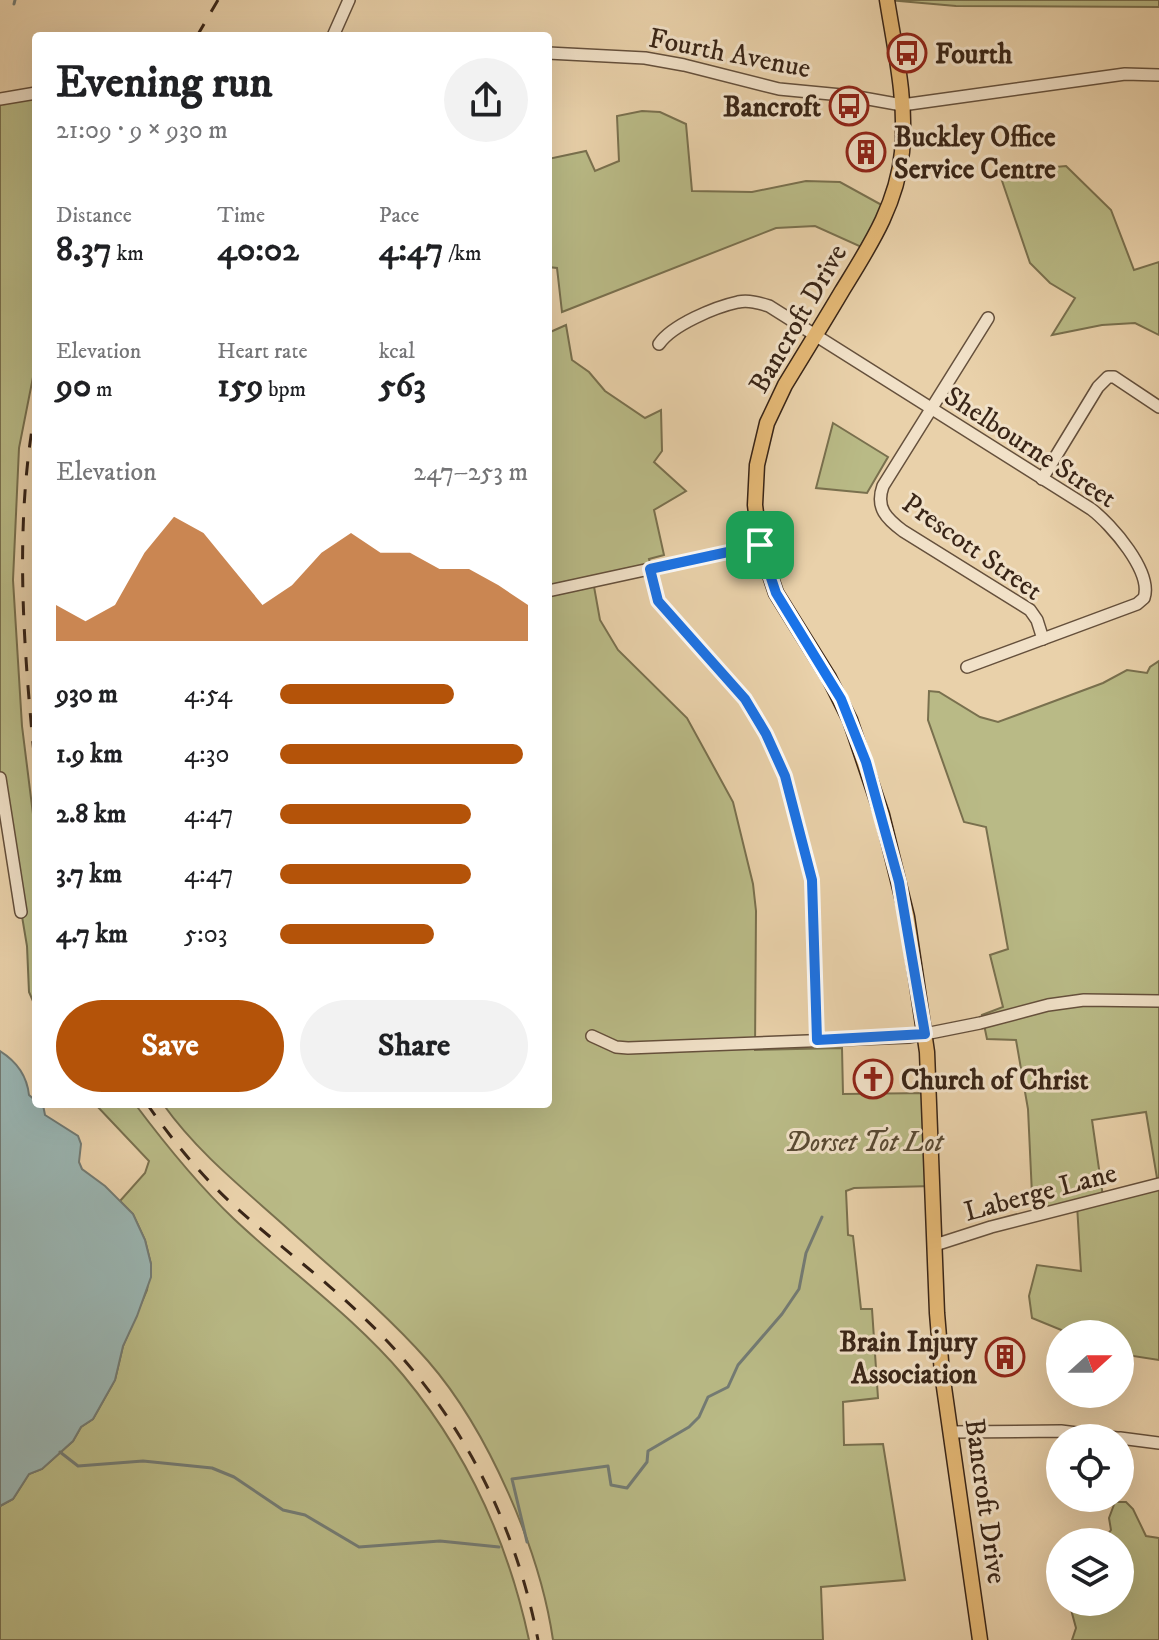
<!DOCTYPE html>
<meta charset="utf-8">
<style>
:root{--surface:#fff;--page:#f2f2f2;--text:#202124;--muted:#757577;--accent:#b45309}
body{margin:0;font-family:"IM FELL DW Pica",serif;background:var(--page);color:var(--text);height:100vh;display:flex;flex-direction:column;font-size:30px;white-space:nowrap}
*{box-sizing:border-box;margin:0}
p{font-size:26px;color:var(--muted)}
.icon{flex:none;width:44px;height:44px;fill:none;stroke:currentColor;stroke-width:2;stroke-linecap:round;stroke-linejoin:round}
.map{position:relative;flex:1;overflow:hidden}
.drawer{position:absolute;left:32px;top:32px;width:520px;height:1076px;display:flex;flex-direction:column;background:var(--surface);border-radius:8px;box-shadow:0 8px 32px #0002}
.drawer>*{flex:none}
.needle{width:52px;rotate:69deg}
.controls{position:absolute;left:1046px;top:1320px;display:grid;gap:16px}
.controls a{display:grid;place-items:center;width:88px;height:88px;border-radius:50%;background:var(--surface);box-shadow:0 8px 32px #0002;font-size:40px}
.pin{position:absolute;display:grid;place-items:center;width:68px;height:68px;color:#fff;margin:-34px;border-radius:16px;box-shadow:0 4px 12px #0006}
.round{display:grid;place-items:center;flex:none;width:84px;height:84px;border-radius:42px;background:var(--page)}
.summary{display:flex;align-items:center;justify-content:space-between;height:136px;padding:0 24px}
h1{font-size:44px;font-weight:700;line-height:60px}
.metrics{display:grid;grid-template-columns:repeat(3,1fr);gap:12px;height:136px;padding:8px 24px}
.metrics div{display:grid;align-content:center}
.metrics b{font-size:34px;font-weight:700}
.metrics small{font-size:22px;font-weight:400}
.metrics p{font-size:22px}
.chart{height:224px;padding:16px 24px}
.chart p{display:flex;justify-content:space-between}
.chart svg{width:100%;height:144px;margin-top:8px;fill:var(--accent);opacity:.7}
.button{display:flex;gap:16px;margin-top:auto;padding:16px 24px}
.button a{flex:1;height:92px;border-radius:48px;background:var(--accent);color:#fff;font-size:32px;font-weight:700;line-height:92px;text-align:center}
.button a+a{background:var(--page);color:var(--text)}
ul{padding:0 24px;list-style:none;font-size:26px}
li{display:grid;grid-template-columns:128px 96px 1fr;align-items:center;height:60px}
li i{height:20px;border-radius:10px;background:var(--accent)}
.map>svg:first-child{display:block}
.green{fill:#b9ba86;stroke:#79704e;stroke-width:2;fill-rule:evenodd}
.water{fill:#9ab5b2;stroke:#737b74;stroke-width:2}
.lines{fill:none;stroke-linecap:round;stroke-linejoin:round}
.stream{stroke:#737b74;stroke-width:3}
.minor-casing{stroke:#65503c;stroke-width:14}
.major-casing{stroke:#392517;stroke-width:17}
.minor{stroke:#f1e1c8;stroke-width:11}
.major{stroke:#e4b875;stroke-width:14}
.rail{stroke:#392517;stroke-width:3;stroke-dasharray:14 14;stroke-linecap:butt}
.route-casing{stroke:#fff;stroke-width:16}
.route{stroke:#1a73e8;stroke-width:10}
.labels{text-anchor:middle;stroke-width:6;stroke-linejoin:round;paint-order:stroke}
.street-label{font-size:28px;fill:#392517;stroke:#f1e1c8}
.poi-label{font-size:28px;font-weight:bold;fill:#392517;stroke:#f1e1c8;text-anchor:start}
.park-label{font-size:28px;font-style:italic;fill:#594a33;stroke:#f1e1c8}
</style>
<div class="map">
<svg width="1159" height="1640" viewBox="0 0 1159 1640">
<rect width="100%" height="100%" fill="#e9d1aa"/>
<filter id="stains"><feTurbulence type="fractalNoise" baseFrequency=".0025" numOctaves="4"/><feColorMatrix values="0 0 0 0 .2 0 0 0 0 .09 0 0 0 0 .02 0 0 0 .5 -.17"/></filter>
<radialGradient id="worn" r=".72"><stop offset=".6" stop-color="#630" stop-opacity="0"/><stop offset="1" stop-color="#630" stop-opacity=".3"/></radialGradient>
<g class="green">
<path d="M888 0H1159V7L956 6Z"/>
<path d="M36 92V362L19 448 13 580 22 726 36 838V1008L29 992 27 946 0 785V98Z"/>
<path d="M642 111 660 112 686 124 692 191 752 192 806 181 840 182 889 209 868 250 815 226 776 228 562 312 557 268 548 267V159L586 151 595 171 619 161 617 116Z"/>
<path d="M1066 166 1111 210 1134 270 1159 262V335L1135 323 1102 325 1052 335 1075 298 1050 283 1030 263 999 172Z"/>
<path d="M566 325 572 360 589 372 605 391 645 418 661 410 662 451 654 462 686 491 654 510 664 555 649 559 651 567 593 581 600 620 618 650 687 718 733 802 753 884 756 911 755 1050 842 1048 843 1094 930 1093 933 1186 854 1188 846 1191 848 1235 853 1236 861 1309H872L878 1398 843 1402 844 1445 883 1444 905 1580 821 1587 823 1640H553C540 1550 488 1430 428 1361 388 1316 341 1276 296 1236 249 1193 200 1156 163 1104H548V333Z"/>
<path d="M833 423 888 457 867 493 816 488Z"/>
<path d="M1159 661V1360L1120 1354V1334H1071L1032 1318 1029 1296 1037 1265 1081 1271 1077 1205 1033 1216 1028 1109 1016 1040 987 1039 982 1015 1003 1007 990 955 1008 949 986 827 964 822 928 720 929 691 939 692 980 717 998 722 1103 683 1127 670 1147 673 1150 667ZM1146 1112 1158 1184 1103 1197 1092 1120Z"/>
<path d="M95 1104H135C165 1144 197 1184 234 1219 289 1271 353 1316 403 1375 467 1452 508 1542 529 1640H0V1506L13 1499 29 1474 42 1469 73 1441 81 1427 93 1419 115 1380 123 1346 147 1290 151 1264 145 1240 133 1214 120 1201 145 1173 149 1161Z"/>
<path d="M1115 1502H1126L1133 1509 1146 1536 1159 1538V1640H1072L1076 1628 1069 1602H1120V1542H1095L1103 1540 1111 1530 1109 1518Z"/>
</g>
<path class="water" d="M0 1051C16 1061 27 1076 29 1095L36 1101V1104L43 1105 45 1115 78 1136 81 1144 79 1162 82 1169 105 1186 133 1214 145 1240 151 1264V1277L137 1316 123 1346 115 1380 93 1419 81 1427 73 1441 42 1469 29 1474 13 1499 0 1506Z"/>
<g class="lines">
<g class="stream">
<path d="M14 4 15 0"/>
<path d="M60 1452 78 1466 143 1461 212 1468 234 1477 283 1510 305 1515 359 1547 440 1541 499 1547"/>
<path d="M527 1542 512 1479 608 1466 611 1485 627 1488 647 1462 648 1451 689 1427 699 1417 708 1397 728 1387 738 1365 782 1314 799 1289 806 1253 822 1217"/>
</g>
<g class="minor-casing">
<g id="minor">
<path d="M333 36 349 0"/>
<path d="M548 53 645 58 684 65 779 89 852 96 902 105 1125 74 1159 75"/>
<path d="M0 99 36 93"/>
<path d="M988 318 883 486C875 508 887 519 903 531L1030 610 1037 620 1043 639"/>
<path d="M659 344C672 325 715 307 738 302 749 300 759 303 769 306L1091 509C1111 524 1153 572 1144 598L1137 604 967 667"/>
<path d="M1042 479 1098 387 1108 377H1114L1159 407"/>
<path d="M650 569 658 601 745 699 766 734 785 776 812 880 817 1040"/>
<path d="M548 591 760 545"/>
<path d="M0 778 21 912"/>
<path d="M592 1036 616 1047 628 1048 910 1037 980 1023 1048 1005 1084 1000 1159 1001"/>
<path d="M935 1245 991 1227 1159 1184"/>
<path d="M951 1432 1061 1431 1117 1438"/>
<path d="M1120 1438 1159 1443"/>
</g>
</g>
<g class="major-casing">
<path id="major" d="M887 0C895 50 907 102 902 152 897 205 869 247 842 291 823 323 804 354 785 385L767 423 757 465 755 505 760 545 776 593 829 678 850 720 882 815 907 917 927 1052 937 1313 942 1373 980 1640"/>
</g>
<use href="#minor" class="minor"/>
<use href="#major" class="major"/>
<g class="rail">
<path d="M197 36 218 0"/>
<path d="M36 406C13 527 24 653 36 774"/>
<path d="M147 1104C171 1138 198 1172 229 1201 272 1241 320 1275 362 1316 454 1402 514 1516 538 1640"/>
</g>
</g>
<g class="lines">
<g class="route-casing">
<path id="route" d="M760 545 776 593 841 699 866 762 899 882 925 1034 817 1040 812 880 785 776 766 734 745 699 658 601 650 569Z"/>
</g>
<use href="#route" class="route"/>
</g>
<defs>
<g id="bus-ring" transform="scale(2)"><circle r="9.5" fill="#f1e1c8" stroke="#8f2418" stroke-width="1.5"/><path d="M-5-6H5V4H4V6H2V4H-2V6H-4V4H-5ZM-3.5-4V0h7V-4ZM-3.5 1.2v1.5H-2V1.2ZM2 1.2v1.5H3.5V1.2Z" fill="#8f2418"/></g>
<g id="building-ring" transform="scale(2)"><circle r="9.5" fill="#f1e1c8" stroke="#8f2418" stroke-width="1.5"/><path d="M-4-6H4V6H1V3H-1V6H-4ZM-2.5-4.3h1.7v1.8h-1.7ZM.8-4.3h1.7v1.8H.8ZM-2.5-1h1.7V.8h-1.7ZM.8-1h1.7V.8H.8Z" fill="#8f2418"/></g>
<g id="church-ring" transform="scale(2)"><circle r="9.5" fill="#f1e1c8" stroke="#8f2418" stroke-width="1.5"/><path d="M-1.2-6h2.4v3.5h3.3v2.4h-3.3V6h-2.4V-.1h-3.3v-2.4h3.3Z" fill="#8f2418"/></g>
</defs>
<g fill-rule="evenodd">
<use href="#bus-ring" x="907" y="53"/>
<use href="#bus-ring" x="849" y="106"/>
<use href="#building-ring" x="866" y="152"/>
<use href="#church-ring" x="873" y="1079"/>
<use href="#building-ring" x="1005" y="1357"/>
</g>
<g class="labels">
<g class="street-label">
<text transform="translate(730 52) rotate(11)" y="10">Fourth Avenue</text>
<text transform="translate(797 318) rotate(-60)" y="10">Bancroft Drive</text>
<text transform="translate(1031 446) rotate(33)" y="10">Shelbourne Street</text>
<text transform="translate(973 546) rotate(35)" y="10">Prescott Street</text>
<text transform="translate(1040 1191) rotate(-15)" y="10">Laberge Lane</text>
<text transform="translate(987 1501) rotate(82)" y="10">Bancroft Drive</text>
</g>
<g class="poi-label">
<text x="935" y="63">Fourth</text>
<text x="821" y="116" text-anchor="end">Bancroft</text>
<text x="894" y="146">Buckley Office<tspan x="894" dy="32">Service Centre</tspan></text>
<text x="901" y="1089">Church of Christ</text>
<text x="977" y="1351" text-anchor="end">Brain Injury<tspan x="977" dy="32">Association</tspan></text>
</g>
<g class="park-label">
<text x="864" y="1151">Dorset Tot Lot</text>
</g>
</g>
<rect width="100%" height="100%" filter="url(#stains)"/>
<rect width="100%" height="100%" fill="url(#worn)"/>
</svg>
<div class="controls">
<a><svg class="needle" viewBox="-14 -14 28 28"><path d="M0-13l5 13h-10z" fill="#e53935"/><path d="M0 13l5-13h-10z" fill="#757577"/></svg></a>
<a><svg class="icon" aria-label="locate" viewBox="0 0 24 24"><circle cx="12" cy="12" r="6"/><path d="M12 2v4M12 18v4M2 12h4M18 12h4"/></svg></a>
<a><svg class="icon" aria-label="layers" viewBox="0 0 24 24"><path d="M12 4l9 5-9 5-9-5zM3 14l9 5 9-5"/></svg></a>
</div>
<div class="pin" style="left:760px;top:545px;background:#1e9e55"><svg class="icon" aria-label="arrive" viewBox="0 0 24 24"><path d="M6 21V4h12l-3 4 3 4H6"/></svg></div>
<section class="drawer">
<div class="summary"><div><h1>Evening run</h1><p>21:09 · 9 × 930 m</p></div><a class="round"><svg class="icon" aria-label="share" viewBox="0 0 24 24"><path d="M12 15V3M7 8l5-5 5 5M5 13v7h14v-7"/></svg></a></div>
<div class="metrics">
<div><p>Distance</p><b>8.37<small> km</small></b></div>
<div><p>Time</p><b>40:02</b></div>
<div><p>Pace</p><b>4:47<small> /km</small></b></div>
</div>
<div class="metrics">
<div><p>Elevation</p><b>90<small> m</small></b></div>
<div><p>Heart rate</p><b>159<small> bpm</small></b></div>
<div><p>kcal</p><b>563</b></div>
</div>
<div class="chart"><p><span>Elevation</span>247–253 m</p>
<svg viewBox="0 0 160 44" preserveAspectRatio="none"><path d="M0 44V33L10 38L20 33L30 17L40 6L50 11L60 22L70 33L80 27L90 17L100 11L110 17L120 17L130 22L140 22L150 27L160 33V44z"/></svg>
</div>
<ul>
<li><b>930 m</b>4:54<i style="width:70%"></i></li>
<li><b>1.9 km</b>4:30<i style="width:98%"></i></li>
<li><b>2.8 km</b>4:47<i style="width:77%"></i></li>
<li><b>3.7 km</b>4:47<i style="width:77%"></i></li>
<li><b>4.7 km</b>5:03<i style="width:62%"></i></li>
</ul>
<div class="button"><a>Save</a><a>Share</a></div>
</section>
</div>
